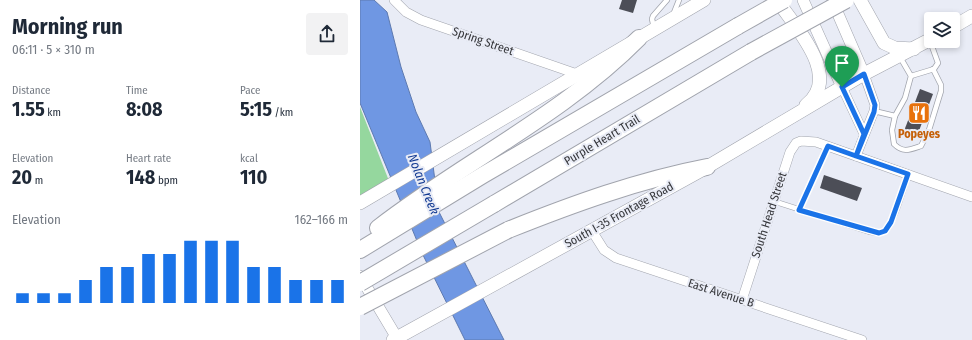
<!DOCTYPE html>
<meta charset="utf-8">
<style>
:root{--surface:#fff;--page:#f2f2f3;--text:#1f2937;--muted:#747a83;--accent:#1a73e8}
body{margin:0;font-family:"Fira Sans Condensed",sans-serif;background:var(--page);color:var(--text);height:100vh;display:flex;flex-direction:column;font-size:15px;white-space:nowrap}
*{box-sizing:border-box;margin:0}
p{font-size:13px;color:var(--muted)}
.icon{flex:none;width:22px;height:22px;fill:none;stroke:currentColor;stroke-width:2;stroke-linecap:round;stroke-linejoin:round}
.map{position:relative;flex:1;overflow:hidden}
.sheet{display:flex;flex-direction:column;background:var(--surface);width:360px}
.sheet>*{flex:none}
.buttons{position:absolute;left:564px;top:12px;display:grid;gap:8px}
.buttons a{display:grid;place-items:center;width:36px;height:36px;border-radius:4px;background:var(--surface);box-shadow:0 2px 6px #0003;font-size:20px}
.pin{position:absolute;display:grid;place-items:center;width:34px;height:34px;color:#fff;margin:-41px -17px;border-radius:50% 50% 50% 0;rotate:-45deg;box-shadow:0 0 4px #0007}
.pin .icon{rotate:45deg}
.round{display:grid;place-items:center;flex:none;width:42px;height:42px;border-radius:4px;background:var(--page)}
.head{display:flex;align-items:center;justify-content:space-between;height:68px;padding:0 12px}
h1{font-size:22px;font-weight:700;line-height:30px}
.metrics{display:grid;grid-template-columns:repeat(3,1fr);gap:6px;height:68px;padding:4px 12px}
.metrics div{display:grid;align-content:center}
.metrics b{font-size:20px;font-weight:700}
.metrics small{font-size:11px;font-weight:400}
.metrics p{font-size:11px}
.chart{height:112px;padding:8px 12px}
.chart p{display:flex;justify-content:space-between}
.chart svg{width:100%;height:72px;margin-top:4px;stroke:var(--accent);stroke-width:6}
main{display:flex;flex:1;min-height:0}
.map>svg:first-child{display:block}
.green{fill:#95d79e}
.water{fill:#6f97e3;stroke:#5e7ab0}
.building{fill:#4c4e57}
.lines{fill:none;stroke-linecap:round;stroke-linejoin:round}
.service-casing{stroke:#a1a4ad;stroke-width:6}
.minor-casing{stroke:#a1a4ad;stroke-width:10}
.tertiary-casing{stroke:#a1a4ad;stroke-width:12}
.secondary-casing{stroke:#a1a4ad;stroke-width:14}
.motorway-casing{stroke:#a1a4ad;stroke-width:18}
.service{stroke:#fff;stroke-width:4.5}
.minor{stroke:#fff;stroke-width:9}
.tertiary{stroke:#fff;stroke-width:11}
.secondary{stroke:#fff;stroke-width:13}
.motorway{stroke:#fff;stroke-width:16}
.motorway-bridge-casing{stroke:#a1a4ad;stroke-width:18;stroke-linecap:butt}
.motorway-bridge{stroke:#fff;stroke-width:16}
.route-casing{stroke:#fff;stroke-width:8}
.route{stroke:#1a73e8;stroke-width:5}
.labels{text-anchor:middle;stroke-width:4;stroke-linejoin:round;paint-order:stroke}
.street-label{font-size:12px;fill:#35363a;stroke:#e9ecf6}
.food-label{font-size:12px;font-weight:bold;fill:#c56008;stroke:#e9ecf6}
.water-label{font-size:13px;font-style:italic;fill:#123a92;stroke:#e9ecf6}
</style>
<main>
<section class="sheet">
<div class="head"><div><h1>Morning run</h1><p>06:11 · 5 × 310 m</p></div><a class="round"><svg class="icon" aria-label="share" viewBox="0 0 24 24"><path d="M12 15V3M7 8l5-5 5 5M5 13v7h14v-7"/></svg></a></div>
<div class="metrics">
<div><p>Distance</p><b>1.55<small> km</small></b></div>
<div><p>Time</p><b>8:08</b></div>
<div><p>Pace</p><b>5:15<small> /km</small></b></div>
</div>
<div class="metrics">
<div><p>Elevation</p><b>20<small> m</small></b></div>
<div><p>Heart rate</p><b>148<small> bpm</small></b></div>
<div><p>kcal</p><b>110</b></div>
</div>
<div class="chart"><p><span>Elevation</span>162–166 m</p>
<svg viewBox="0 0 160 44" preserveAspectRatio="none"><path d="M5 44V38M15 44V38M25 44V38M35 44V30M45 44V22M55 44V22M65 44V14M75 44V14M85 44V6M95 44V6M105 44V6M115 44V22M125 44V22M135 44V30M145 44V30M155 44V30"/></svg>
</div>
</section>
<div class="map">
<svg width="612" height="340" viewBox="0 0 612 340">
<rect width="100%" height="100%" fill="#e9ecf6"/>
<path class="green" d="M0 107 31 186 0 203Z"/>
<path class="water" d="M0 0H14L27 12 41 67 56 112 70 142 79 212 144 340H105L62 253 0 103Z"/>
<g class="building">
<path d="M262 0H277L273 13 259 9Z"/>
<path d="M560 89 573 94 557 136 544 131Z"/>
<path d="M464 175 502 188 497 201 460 188Z"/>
</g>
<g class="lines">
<g class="service-casing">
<g id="service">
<path d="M313 15 319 0"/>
<path d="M294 28 292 19 293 16 307 0"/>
<path d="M551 76 574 69 578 63 570 41"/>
<path d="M514 111 535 116 545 98 551 76 540 57"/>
<path d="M535 116 532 130 534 144C543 153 549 150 561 146L569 130 581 91V85L573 69"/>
<path d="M413 201 510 232C516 233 521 234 526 230 533 225 545 185 548 174"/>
<path d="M439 210 468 146"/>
</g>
</g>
<g class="minor-casing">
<g id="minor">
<path d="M34 0 46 12 61 20 217 74"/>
<path d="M482 87 504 134"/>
<path d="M496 156 514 111 515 105 504 74"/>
<path d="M232 231 244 250 256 258 502 340"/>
<path d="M382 300 430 152 436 143 441 141 456 142 612 197"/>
</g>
</g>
<g class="tertiary-casing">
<g id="tertiary">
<path d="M443 0 482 87"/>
<path d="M472 0 504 74"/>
<path d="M0 276 37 338"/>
</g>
</g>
<g class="secondary-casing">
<g id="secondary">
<path d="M417 0C435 27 483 77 446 105"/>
<path d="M500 0 524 43 535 48 554 49"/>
<path d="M593 27 612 16"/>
<path d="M0 203 344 0"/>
<path d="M33 340 347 167 504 74 571 39"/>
</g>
</g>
<g class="motorway-casing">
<g id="motorway">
<path d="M134 204 391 52"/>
<path d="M18 228C103 162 203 115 279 38"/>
<path d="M148 230C213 204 279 180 347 167"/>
<path d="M0 250 123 175 378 26"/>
</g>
</g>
<use href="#service" class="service"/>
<use href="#minor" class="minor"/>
<use href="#tertiary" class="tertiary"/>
<use href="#secondary" class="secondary"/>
<use href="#motorway" class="motorway"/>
<g class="motorway-bridge-casing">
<g id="motorway-bridge">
<path d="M378 26 424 0"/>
<path d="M391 52 486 0"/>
<path d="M0 283 134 204"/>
<path d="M0 307 148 230"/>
</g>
</g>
<use href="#motorway-bridge" class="motorway-bridge"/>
</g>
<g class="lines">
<g class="route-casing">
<path id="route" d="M482 87 504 134 496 156 548 174 531 222 525 231 519 233 439 210 468 146 496 156 514 112 515 105 504 74 482 87"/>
</g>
<use href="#route" class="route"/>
</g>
<defs>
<g id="restaurant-square" transform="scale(1.15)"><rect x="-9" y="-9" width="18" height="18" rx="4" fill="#e8710a" stroke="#e9ecf6"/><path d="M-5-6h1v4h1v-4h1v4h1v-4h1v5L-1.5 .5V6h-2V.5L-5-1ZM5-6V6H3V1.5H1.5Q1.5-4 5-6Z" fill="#fff"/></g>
</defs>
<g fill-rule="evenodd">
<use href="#restaurant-square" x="559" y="113"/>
</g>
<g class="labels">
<g class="street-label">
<text transform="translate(123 41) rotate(19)" y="4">Spring Street</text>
<text transform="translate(242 140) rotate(-31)" y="4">Purple Heart Trail</text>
<text transform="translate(259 215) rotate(-29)" y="4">South I-35 Frontage Road</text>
<text transform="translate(409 215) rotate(-72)" y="4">South Head Street</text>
<text transform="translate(361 293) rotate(18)" y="4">East Avenue B</text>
</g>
<g class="food-label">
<text x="559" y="138">Popeyes</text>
</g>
<g class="water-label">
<text transform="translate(64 184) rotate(68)" y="5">Nolan Creek</text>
</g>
</g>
</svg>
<div class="buttons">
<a><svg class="icon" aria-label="layers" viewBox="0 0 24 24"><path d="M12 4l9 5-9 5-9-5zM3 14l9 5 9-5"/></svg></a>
</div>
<div class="pin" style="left:482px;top:87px;background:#1e9e55"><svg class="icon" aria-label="arrive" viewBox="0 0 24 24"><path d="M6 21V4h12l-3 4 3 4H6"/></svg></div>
</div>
</main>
